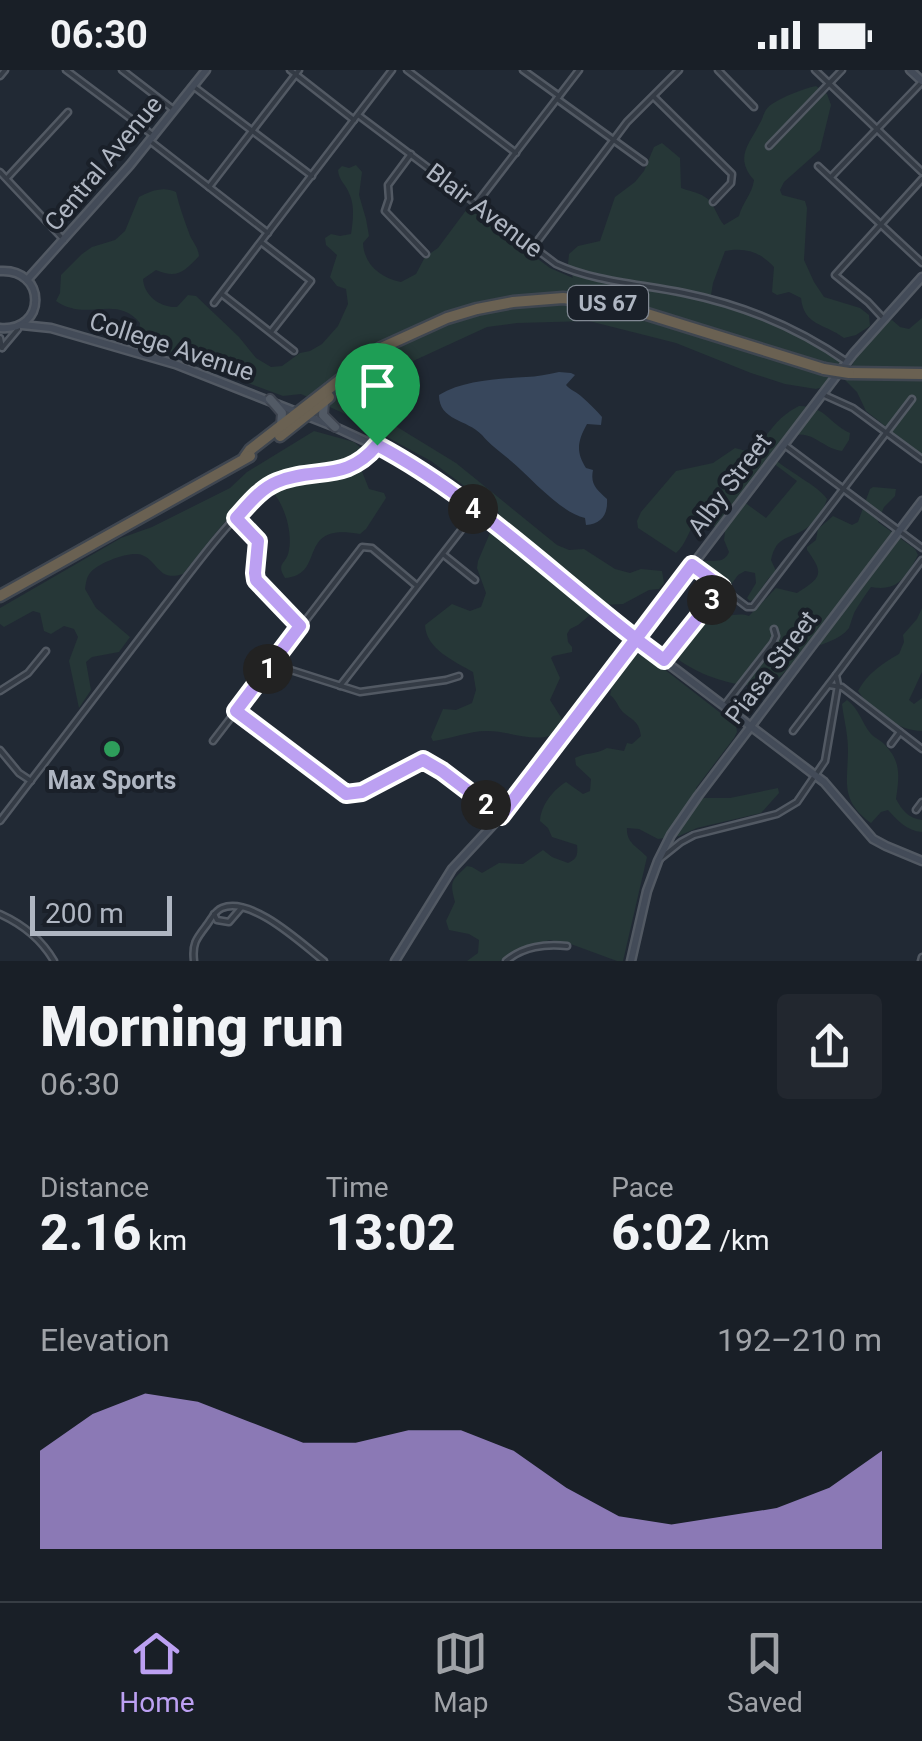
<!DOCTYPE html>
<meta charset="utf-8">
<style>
:root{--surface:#191f27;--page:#22272f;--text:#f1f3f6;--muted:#9fa2a7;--line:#373d44;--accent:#bca0f2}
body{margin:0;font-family:Roboto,sans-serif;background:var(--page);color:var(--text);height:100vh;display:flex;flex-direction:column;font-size:38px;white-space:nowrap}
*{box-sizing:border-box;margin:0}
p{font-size:32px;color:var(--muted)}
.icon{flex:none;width:55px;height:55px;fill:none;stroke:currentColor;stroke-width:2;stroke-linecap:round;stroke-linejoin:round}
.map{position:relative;height:891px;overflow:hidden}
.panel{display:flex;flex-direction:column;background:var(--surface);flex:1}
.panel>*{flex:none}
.scale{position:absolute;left:30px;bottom:25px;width:142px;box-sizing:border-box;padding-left:10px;border:5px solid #afb6c2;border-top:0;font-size:28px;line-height:35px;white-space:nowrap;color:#afb6c2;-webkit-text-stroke:8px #1a2029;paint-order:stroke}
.pin{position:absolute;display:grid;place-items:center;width:85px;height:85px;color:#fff;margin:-102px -42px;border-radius:50% 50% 50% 0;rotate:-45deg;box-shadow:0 0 10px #0007}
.pin .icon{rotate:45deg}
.km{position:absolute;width:50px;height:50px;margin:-25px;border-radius:50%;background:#222;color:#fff;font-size:28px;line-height:50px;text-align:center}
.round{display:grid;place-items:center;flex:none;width:105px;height:105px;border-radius:10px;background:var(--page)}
.summary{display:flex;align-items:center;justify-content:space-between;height:170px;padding:0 40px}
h1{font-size:55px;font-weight:800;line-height:75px}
.metrics{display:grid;grid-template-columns:repeat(3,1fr);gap:15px;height:170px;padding:10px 40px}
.metrics div{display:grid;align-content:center}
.metrics b{font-size:50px;font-weight:800}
.metrics small{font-size:28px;font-weight:400}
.metrics p{font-size:28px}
.chart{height:280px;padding:20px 40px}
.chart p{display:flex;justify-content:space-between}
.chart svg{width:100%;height:180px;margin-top:10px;fill:var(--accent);opacity:.7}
.status{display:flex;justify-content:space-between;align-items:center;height:70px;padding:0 50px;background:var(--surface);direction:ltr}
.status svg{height:28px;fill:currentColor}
.dock{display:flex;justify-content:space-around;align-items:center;height:140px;border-top:2px solid var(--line);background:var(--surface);font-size:28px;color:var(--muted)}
.dock a{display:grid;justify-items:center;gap:5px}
.dock .current{color:var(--accent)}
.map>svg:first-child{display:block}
.green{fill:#263737;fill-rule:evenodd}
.water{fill:#38475c}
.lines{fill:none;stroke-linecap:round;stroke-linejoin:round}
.street-casing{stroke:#525963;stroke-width:9}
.secondary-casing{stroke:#525963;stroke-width:11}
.primary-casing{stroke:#3e444f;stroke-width:12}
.highway-casing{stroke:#3f4650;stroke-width:15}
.street{stroke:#343b45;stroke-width:4}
.secondary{stroke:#434b58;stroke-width:6}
.primary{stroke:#525a65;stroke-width:8}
.highway{stroke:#6a6152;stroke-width:10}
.highway-bridge-casing{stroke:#3f4650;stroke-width:15;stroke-linecap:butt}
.highway-bridge{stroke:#6a6152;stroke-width:10}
.route-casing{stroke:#fff;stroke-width:20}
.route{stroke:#bca0f2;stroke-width:12}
.leisure-dot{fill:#2e9e5b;stroke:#1a2029;stroke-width:4}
.labels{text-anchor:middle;stroke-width:8;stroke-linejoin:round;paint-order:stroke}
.shield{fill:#1a2029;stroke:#828994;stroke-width:2.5}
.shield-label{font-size:22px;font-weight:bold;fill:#afb6c2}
.street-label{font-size:25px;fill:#afb6c2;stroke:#1a2029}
.poi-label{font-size:25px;font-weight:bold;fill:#afb6c2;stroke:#1a2029}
</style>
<div class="status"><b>06:30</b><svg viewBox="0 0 49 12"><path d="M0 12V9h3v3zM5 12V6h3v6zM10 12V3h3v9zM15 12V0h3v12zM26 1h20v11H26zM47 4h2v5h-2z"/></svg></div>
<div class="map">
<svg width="922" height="891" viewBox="0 0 922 891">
<rect width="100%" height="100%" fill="#212934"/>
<g class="green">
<path d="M816 16 827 24 831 35 820 80 784 112 780 120 782 125 805 131 807 138 804 190 814 212 824 227 860 238 869 245 870 256 856 265 844 268C824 253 804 256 801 228L789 222 777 225 772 222 774 197C760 182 746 177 725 181L713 213 710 231 788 260 838 288 842 293 823 317 816 319 785 314 751 303 676 273 589 251 517 253 487 257 411 292 354 335 389 352 456 393 557 475 569 480 584 479 615 499 630 503 641 499 662 501 664 513 659 519 649 520 623 534 602 535 578 555 570 559 567 564 568 572 572 577V582L553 586 551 588 560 608 550 630 562 649 563 659C540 677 513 661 487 661 468 661 451 669 433 671L431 667 443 639 456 640 472 633 476 620 473 602C454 591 426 579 425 555L452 534 470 541 481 537 486 523 477 498 478 491 499 442 431 391 343 343 301 324 283 326 150 277 138 269 140 253C115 223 88 253 56 231L60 223 61 205 82 184 92 177 115 170 125 161 139 127C151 121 163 116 176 122 179 136 184 149 189 163 192 172 198 176 199 186 184 202 177 209 156 200L143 209C144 226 161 238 177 237L188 225 196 226 239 267 256 288 271 297 282 296 300 283 310 281 322 274 338 256 348 234 346 219 337 216 330 207 337 185 326 175 325 168 331 164 340 166 351 164C353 151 355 135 349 123 345 113 339 111 338 100L342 96 349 98 356 95 362 102 359 125 366 149 369 166 363 173C364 195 381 208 401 212L416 204 425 187 438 178 467 139H471L550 198 573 208 568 194 569 184 578 176 600 171 615 127 635 112 644 101 654 77 662 73 680 88 681 118C688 121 698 122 705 127 714 132 717 147 724 155L739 146C743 131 752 125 754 110 734 87 749 75 760 53 764 46 764 39 772 34 785 26 802 19 816 16Z"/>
<path d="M922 248V385L866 341 857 322 845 310C852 292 875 256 892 250L900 257 909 259Z"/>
<path d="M799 336C827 337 827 352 850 363L849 370 842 381C822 379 810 356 788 368 779 373 775 376 771 386 785 400 819 416 827 429 823 442 812 457 800 462 783 470 776 469 771 490L776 501 768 509 754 530 750 531 747 528 756 513 755 503 745 501 738 505 730 516H725L700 495 703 491C714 490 724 494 729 482L724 470 725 462 699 448C688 459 687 474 676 483L638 458 637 451 641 442 676 401 713 393 735 378 750 382C771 365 772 350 799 336ZM773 393 797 411 766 448 744 432Z"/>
<path d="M314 361 354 372 362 379 357 389 369 419 384 423 386 428 366 459 360 464C294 452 328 505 285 508 275 492 287 495 289 480 293 459 282 426 265 415 237 431 204 479 183 504 158 512 159 492 142 485 131 480 97 493 90 503 86 508 86 514 85 519L96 538 130 567 119 582 92 587 86 592 91 620 79 638 69 591 78 567 74 559 64 556 51 564 44 561 40 543 33 541 4 557 0 554V538L121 468 152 457 230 418 247 402Z"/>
<path d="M873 417 896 419 895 426 884 437 878 452 915 479 918 485C906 507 898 522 871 517 865 525 859 534 854 543 853 546 850 555 849 558 840 570 821 574 808 580 793 587 787 604 774 611 750 624 700 606 679 590V581L709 544C727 550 736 541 749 546L776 518 797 523C821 508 825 504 807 480V477L816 470 818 459 833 446 852 455 858 452 870 419Z"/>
<path d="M922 538V602L909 630 914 634 922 628V661C898 661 871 640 858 621 866 605 884 592 899 584L904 572 903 565 917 549Z"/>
<path d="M636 584 646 585 736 655 737 662 734 668 696 718 702 728H730L778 718 779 723 761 743 697 758 679 766 658 769 639 759 627 758C626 773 638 777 647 787L623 891H617L568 873 550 870 523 878 500 891H467L478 883 479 870 469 864 449 860 446 851 455 832C449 810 452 811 467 796L472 797 482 803 499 793 523 794 543 780 552 787 568 793C577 789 578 785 577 775L552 767 548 758 540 751C541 735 553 720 566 712L583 724 590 721 591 709 576 695 575 688C586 682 595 685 607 678L624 681 627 673 632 674 641 666C639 652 634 651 624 643 618 638 617 630 610 625L612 616Z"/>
<path d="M847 630C860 640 861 652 871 664 874 667 881 671 884 674 902 692 899 707 896 729 902 740 908 748 922 750V762C907 761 897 750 888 740L881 742 871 753C834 727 852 703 847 666 846 655 843 645 842 634Z"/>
</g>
<path class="water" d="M559 302 571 303 575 305 566 315C570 320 577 322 582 327 589 333 596 340 602 347L601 355 587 354C577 372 576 382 586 398L593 400C590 415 597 419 607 429 608 445 601 454 586 455L585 448C561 443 531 408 511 391 501 382 490 375 482 365 467 349 439 351 439 325 464 310 498 309 526 307 537 307 548 304 559 302Z"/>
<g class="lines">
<g class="street-casing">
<g id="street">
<path d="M66 0 154 66"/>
<path d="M122 0 174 40"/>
<path d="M290 0 354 50"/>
<path d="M407 0 516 83"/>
<path d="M523 0 559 26"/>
<path d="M718 0 754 37"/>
<path d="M815 0 922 102"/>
<path d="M0 6 5 0"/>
<path d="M193 16 312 106"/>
<path d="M654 27 732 104 731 113 713 132"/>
<path d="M557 29 644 92"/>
<path d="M358 45 556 194C595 212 642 214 684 223 743 235 797 257 847 292"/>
<path d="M150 71 268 163"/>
<path d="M769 76 842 0"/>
<path d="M411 84 388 115 389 129 385 141 426 184"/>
<path d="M818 96 922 193"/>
<path d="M0 102 64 170"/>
<path d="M831 107 921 13"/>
<path d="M7 108 68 42"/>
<path d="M209 117 299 0"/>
<path d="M476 134 579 0"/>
<path d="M261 172 311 211 271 262"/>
<path d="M533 177 627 52 679 0"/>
<path d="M223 225 294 281"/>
<path d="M214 233 392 0"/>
<path d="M883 248 868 232 835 205 922 109"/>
<path d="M0 268 2 278"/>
<path d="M2 278 18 259"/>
<path d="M822 324 853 338 922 389"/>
<path d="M786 376 922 478"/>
<path d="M236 448 258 471 255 503 256 510 300 556"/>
<path d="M444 485 475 510"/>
<path d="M692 495 747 537H753L912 329"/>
<path d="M664 591 722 517"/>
<path d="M272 594 360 622 446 610 459 606"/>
<path d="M829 615 842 617 922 679"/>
<path d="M340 616 476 441"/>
<path d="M0 621 28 603 46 581"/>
<path d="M724 636 773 573 776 566 774 559"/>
<path d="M236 641 344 723 353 725 362 722 423 690 442 701 501 746"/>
<path d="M793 661 836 605"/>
<path d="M213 671 362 477 372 478 417 516"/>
<path d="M891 674 900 662"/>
<path d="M0 680 19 703 31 711"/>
<path d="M916 740 922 732"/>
<path d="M0 751C54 680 108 609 162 539 190 503 222 458 255 428 292 392 343 418 377 375"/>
<path d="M661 788 681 772 694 765 777 744 797 732 825 691 838 615 836 605 922 490"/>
<path d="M0 844C22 854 42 870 54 891"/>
<path d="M214 844 217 850 229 852 241 838"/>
<path d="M194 891C192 874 196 869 206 856 211 850 214 841 222 838 252 826 302 874 324 891"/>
<path d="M506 891C524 876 545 874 567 876"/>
<path d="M921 891 922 887"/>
</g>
</g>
<g class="secondary-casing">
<g id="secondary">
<path d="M910 0 922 11"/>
<path d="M0 201C47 198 47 262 0 258"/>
<path d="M27 210 130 95 206 0"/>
<path d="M22 255 51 258 175 294 335 357 404 389 447 418 599 541 824 712 873 769 886 776 922 791"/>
<path d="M395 891 452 799 504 743 853 284 922 207"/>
<path d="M631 891 647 821 658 791 671 765 698 726 922 431"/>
</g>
</g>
<g class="primary-casing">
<g id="primary">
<path d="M270 329 282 343 281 355"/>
<path d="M324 333 323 345 335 357"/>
</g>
</g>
<g class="highway-casing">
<g id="highway">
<path d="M849 303 922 304"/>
<path d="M280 366 329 327"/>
<path d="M245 387 250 380 381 278 447 248 477 239 513 232 563 228 618 235 824 299"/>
<path d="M0 526 250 386"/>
</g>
</g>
<use href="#street" class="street"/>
<use href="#secondary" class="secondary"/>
<use href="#primary" class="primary"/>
<use href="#highway" class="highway"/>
<g class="highway-bridge-casing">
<path id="highway-bridge" d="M824 299 849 303"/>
</g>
<use href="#highway-bridge" class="highway-bridge"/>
</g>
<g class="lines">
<g class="route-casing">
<path id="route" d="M377 375C346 413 315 396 277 412 260 419 248 435 236 448L258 471 255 503 256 510 300 556 236 641 346 724 362 722 423 690 442 701 501 746 636 569 664 590 722 517 692 495 636 569C552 504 470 424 377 375"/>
</g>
<use href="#route" class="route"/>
</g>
<circle class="leisure-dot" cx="112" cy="679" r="10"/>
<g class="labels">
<rect class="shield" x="568" y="216" width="80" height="34" rx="8"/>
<g class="shield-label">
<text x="608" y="241">US 67</text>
</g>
<g class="street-label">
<text transform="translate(103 93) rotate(-50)" y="9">Central Avenue</text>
<text transform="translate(485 140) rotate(37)" y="9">Blair Avenue</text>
<text transform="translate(172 276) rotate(18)" y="9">College Avenue</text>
<text transform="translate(729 414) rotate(-53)" y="9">Alby Street</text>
<text transform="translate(771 597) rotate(-53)" y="9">Piasa Street</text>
</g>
<g class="poi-label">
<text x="112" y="719">Max Sports</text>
</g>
</g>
</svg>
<div class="scale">200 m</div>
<div class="pin" style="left:377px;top:375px;background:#1e9e55"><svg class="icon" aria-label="arrive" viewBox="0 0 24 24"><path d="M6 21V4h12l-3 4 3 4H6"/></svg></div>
<b class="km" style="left:268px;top:599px">1</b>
<b class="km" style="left:486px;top:735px">2</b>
<b class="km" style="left:712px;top:530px">3</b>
<b class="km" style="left:473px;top:439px">4</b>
</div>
<section class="panel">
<div class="summary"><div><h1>Morning run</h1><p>06:30</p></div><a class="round"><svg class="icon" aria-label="share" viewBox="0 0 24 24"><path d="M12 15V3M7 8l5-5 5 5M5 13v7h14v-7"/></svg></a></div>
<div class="metrics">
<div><p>Distance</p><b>2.16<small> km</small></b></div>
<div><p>Time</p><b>13:02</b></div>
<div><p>Pace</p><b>6:02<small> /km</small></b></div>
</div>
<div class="chart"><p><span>Elevation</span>192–210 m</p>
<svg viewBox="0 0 160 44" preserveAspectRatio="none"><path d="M0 44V20L10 11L20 6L30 8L40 13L50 18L60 18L70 15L80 15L90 20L100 29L110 36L120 38L130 36L140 34L150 29L160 20V44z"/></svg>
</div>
</section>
<nav class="dock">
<a class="current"><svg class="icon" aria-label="home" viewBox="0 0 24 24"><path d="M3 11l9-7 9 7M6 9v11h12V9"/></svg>Home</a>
<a><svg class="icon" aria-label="map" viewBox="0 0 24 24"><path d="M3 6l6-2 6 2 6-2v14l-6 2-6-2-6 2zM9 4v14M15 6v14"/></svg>Map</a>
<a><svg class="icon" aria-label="saved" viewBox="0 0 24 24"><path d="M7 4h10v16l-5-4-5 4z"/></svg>Saved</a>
</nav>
